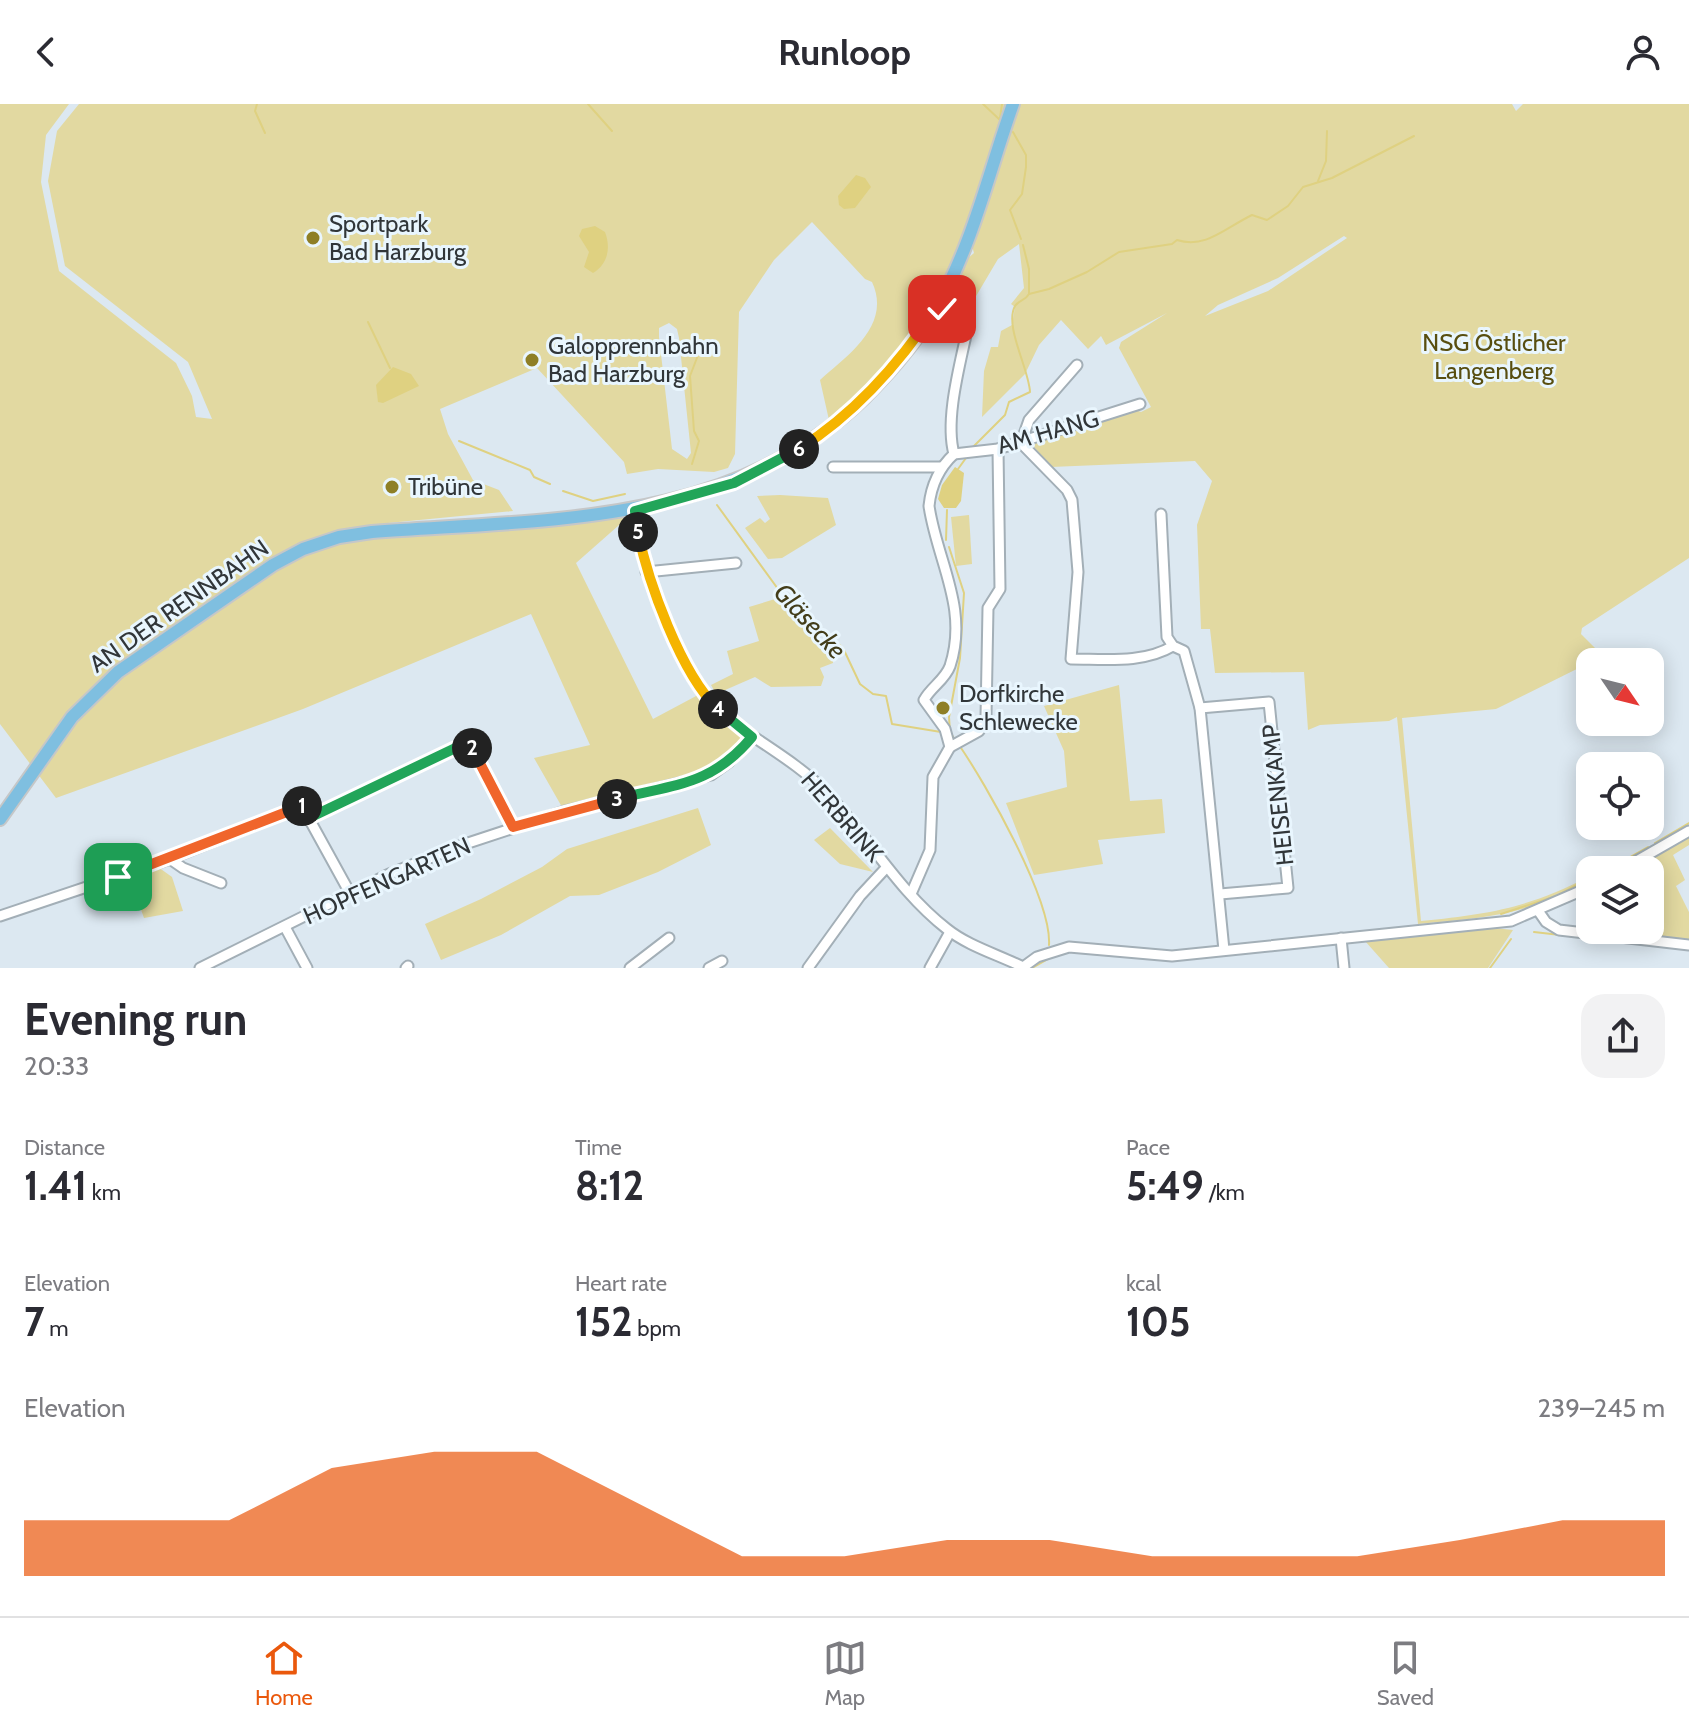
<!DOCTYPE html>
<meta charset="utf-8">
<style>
:root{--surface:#fff;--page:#f2f2f3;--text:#2b2b33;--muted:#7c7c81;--line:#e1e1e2;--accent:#ea580c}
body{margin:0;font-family:Cabin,sans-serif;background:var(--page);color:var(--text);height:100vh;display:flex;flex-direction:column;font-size:30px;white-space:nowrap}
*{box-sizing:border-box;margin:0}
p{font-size:26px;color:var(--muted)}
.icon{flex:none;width:44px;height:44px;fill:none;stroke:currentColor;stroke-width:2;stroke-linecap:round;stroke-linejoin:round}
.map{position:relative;height:864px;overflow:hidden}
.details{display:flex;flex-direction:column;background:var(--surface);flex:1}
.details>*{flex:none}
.needle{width:52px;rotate:125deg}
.controls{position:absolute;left:1576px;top:544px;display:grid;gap:16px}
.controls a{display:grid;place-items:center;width:88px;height:88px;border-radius:16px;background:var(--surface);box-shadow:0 4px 20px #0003;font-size:40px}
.pin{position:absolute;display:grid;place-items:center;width:68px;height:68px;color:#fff;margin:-34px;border-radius:16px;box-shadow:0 4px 12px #0006}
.km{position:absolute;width:40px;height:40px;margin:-20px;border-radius:50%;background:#222;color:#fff;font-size:22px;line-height:40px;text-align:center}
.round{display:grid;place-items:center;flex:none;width:84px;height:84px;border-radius:24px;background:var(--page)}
.overview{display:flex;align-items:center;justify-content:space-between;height:136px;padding:0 24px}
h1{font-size:44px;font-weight:800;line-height:60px}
.stats{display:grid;grid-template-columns:repeat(3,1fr);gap:12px;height:136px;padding:8px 24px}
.stats div{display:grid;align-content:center}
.stats b{font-size:40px;font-weight:800}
.stats small{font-size:22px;font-weight:400}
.stats p{font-size:22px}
.chart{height:224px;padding:16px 24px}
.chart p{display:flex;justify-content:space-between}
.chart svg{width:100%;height:144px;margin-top:8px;fill:var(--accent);opacity:.7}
header{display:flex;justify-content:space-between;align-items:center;height:104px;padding:0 24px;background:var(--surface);font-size:36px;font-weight:800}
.tab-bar{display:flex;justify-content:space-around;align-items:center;height:112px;border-top:2px solid var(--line);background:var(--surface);font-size:22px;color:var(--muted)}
.tab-bar a{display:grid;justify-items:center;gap:4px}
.tab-bar .current{color:var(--accent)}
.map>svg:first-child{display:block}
.green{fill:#e2d9a1;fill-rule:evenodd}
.water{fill:#dfd181}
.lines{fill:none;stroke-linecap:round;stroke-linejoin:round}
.stream{stroke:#dfd181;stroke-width:2}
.minor-casing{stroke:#a3afb7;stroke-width:13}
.major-casing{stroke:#c5c7c8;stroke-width:16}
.minor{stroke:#fff;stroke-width:9}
.major{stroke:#7fbfe0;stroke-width:12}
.split-1-casing{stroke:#fff;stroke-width:16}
.split-2-casing{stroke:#fff;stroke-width:16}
.split-3-casing{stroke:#fff;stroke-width:16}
.split-4-casing{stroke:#fff;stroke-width:16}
.split-5-casing{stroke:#fff;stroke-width:16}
.split-6-casing{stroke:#fff;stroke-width:16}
.split-7-casing{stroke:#fff;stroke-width:16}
.split-1{stroke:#f0652b;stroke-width:10}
.split-2{stroke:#22a559;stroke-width:10}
.split-3{stroke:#f0652b;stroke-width:10}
.split-4{stroke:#22a559;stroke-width:10}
.split-5{stroke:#f5b400;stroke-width:10}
.split-6{stroke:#22a559;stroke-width:10}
.split-7{stroke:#f5b400;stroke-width:10}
.poi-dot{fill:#8e7f26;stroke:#e9f6fe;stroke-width:3}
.labels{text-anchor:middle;stroke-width:6;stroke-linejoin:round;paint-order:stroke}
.poi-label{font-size:24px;fill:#313639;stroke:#e9f6fe;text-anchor:start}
.park-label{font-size:24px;fill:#584e10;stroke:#e9f6fe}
.street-label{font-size:24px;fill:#313639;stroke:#e9f6fe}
.water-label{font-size:26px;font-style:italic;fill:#433d1a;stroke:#e9f6fe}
</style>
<header><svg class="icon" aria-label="back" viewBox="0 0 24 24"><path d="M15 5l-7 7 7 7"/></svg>Runloop<svg class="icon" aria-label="person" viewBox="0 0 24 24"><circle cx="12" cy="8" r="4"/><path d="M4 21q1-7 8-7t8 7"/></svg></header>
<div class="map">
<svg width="1689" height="864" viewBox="0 0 1689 864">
<rect width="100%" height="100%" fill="#dce8f1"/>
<g class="green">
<path d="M0 0H69L46 31 41 78 59 167 176 259 192 292 196 313 212 315 188 258 65 162 48 77 57 27 79 0H1008L952 161 933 203 872 279 829 316 820 276C848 251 892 221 872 178L865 175 812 118 774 156 739 208 735 350 728 364 714 368 658 365 627 370 624 358 537 264 440 305 448 330 473 376 499 386 513 407 388 419 374 427 635 407 576 459 653 615 698 591 744 634 718 661 701 671 562 703 534 654 590 641 531 510 303 605 56 694 0 620ZM669 219 677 225 679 234 691 349 687 355 672 345 659 233V224Z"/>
<path d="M1019 0H1512L1516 7 1523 0H1689V454L1582 524 1581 530 1603 552 1496 605 1402 614 1421 817C1490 810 1528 804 1590 772V777C1529 811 1485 814 1418 820L1397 613 1389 617 1320 621 1308 626 1304 568 1215 569 1210 525H1201L1197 421 1212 377 1195 357 1051 363 1029 337 1133 305 1141 308 1151 303 1119 244 1121 238 1167 209 1106 241 1101 232 1088 245 1061 216 1039 241 1025 270 982 313 984 267 991 243H998L1001 227 1012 221 1015 203 1011 200 1024 184 1019 140 998 155 969 204 961 206 949 197 966 156 974 149 972 142ZM1344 132 1347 134 1268 187 1205 212 1218 201 1278 174Z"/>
<path d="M780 391 828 394 836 421 782 454 768 455 745 424 760 414 765 419 770 415 757 392Z"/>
<path d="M969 411 972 460 956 462 951 413Z"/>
<path d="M775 495 833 550V559L820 564 824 573 821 582 771 583 755 573 716 590 711 581 733 570 727 547 759 537 749 503Z"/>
<path d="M1119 581 1130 697 1162 695 1165 729 1098 736 1103 760 1034 771 1006 699 1067 683 1064 647 1044 602Z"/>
<path d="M698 704 711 741 658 768 599 791 570 792 501 831 441 856 425 820 481 795 542 763 567 745Z"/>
<path d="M830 724 873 768 840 760 814 736Z"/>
<path d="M1689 734V741L1673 751 1685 776 1676 782 1689 808V836L1613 828 1650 826V766H1631Z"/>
<path d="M158 763 172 773 183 807 144 814 129 772Z"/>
<path d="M1494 824 1513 826 1488 864H1389L1365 837Z"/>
</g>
<g class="water">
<path d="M856 71 865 74 871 83 855 104 844 105 839 101 838 92Z"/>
<path d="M595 122 605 128C611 144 608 160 593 169L584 163 589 148 579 132 582 125Z"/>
<path d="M393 263 411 270 419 282 383 299 378 298 376 281Z"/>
<path d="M955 363 964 369 961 397 956 404H944L938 395 942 381Z"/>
</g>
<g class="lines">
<g class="stream">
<path d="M257 0 255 7 265 29"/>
<path d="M588 0 612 27"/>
<path d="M983 0 1000 16"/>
<path d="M1000 14 1002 0"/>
<path d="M1013 28 1026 51V63L1022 90 1010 106 1021 135"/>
<path d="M1318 77 1326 57 1327 27"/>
<path d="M1029 190 1049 185 1087 168 1119 148 1172 140 1177 136C1206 145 1225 124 1252 111L1267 116 1288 102 1303 83 1332 74 1414 32"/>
<path d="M368 218 390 264"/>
<path d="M459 337 530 366 534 373 550 380"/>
<path d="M971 345 1005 311 1009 298 1030 288C1029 265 1004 222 1015 202 1020 195 1025 197 1029 190V165L1023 141"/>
<path d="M692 360 699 337 694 327 690 272 700 246"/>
<path d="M958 365 966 354"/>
<path d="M563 387 593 397 625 390"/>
<path d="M717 401 778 485 843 544 860 580 873 590 886 592 892 620 941 628"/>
<path d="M946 436 947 406"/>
<path d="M949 443 964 489 960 554 949 613 950 628 955 636"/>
<path d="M959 641C986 680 1052 796 1049 841"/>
<path d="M1655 739 1689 719"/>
<path d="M1607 766 1648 743"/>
<path d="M1581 779 1590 774"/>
<path d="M1560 790 1579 780"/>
<path d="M1501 810 1556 792"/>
<path d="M1534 828 1656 842"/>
<path d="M1032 864 1048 855"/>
<path d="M1490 864 1511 835"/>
</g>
<g class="minor-casing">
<g id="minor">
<path d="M937 203 969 217C962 254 944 313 954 350"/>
<path d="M1077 261 1029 316 1021 339 1067 386 1072 396 1078 468 1071 555C1105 555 1143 560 1173 542"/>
<path d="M954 350 998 345 1140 300"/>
<path d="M833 363H942"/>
<path d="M635 407C642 461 677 570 719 607 753 636 794 655 826 688 868 732 898 787 947 825 968 842 999 851 1023 863"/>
<path d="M1161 410 1167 533 1173 542 1184 547 1200 604 1224 846"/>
<path d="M646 468 736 459"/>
<path d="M1200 604 1269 598 1288 784 1220 790"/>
<path d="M950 643 979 627 986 613 988 504 1000 485 998 345"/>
<path d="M309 714 468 638 513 723"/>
<path d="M170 755 183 764 221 779"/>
<path d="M1621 766 1689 727"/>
<path d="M911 790 930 746 933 673 950 643 945 625 924 596C931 583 945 576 950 562 969 504 937 457 929 402 931 382 939 364 954 350"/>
<path d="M1539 808 1546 818 1559 826 1689 841"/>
<path d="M0 812 170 755 302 702 351 791"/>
<path d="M285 823 307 864"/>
<path d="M1341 834 1344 864"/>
<path d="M200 864 389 770 462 741 565 707 711 671 729 658 752 633"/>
<path d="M406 864 408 862"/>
<path d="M630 864 669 834"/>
<path d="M709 864 722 857"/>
<path d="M808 864 860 792 886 764"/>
<path d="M930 864 950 828"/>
<path d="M1022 864 1037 853 1069 843 1172 852 1511 817 1590 783"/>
</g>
</g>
<g class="major-casing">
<path id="major" d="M0 715 72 613 118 568 273 461 303 445 339 433 372 428C545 415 730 423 864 294 892 266 920 234 939 199 974 136 989 67 1013 0"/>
</g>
<use href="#minor" class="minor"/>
<use href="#major" class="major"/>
</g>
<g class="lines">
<g class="split-1-casing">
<path id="split-1" d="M118 773 302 702"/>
</g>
<g class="split-2-casing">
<path id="split-2" d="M302 702 309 714 468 638 472 644"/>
</g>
<g class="split-3-casing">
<path id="split-3" d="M472 644 513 723 617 695"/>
</g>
<g class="split-4-casing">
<path id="split-4" d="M617 695C675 680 711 682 752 633L718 605"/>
</g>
<g class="split-5-casing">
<path id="split-5" d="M638 428C648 478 681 570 718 605"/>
</g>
<g class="split-6-casing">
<path id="split-6" d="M638 428 635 407 734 379 799 345"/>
</g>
<g class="split-7-casing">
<path id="split-7" d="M799 345C856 309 900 259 937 203L942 205"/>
</g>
<use href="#split-1" class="split-1"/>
<use href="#split-2" class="split-2"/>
<use href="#split-3" class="split-3"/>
<use href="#split-4" class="split-4"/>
<use href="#split-5" class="split-5"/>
<use href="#split-6" class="split-6"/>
<use href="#split-7" class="split-7"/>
</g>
<g class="poi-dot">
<circle cx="313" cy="134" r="8"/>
<circle cx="532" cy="256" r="8"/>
<circle cx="392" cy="383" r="8"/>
<circle cx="943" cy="604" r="8"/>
</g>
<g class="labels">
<g class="poi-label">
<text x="329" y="128">Sportpark<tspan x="329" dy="28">Bad Harzburg</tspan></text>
<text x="548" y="250">Galopprennbahn<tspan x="548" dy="28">Bad Harzburg</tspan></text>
<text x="408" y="391">Tribüne</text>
<text x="959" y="598">Dorfkirche<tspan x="959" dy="28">Schlewecke</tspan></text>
</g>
<g class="park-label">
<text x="1494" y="247">NSG Östlicher<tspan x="1494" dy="28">Langenberg</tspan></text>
</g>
<g class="street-label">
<text transform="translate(1048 328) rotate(-16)" y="8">AM HANG</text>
<text transform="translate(179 502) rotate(-35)" y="8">AN DER RENNBAHN</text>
<text transform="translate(1278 691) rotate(-96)" y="8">HEISENKAMP</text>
<text transform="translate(842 713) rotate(49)" y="8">HERBRINK</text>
<text transform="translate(387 777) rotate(-24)" y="8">HOPFENGARTEN</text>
</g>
<g class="water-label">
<text transform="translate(810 517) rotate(47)" y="9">Gläsecke</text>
</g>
</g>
</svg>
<div class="controls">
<a><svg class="needle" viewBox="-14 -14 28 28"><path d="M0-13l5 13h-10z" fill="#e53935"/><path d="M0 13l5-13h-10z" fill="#7c7c81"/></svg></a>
<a><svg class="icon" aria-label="locate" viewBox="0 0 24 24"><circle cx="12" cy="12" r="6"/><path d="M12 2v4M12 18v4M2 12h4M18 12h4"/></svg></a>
<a><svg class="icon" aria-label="layers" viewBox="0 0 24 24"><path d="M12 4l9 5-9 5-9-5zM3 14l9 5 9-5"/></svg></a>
</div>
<div class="pin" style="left:118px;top:773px;background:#1e9e55"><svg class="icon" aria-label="arrive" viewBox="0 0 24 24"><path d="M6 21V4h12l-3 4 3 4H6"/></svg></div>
<div class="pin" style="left:942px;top:205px;background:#d93025"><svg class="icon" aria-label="check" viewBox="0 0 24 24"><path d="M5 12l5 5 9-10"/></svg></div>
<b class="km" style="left:302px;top:702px">1</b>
<b class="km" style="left:472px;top:644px">2</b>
<b class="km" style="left:617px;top:695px">3</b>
<b class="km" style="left:718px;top:605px">4</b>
<b class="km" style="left:638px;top:428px">5</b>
<b class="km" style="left:799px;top:345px">6</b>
</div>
<section class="details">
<div class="overview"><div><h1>Evening run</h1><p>20:33</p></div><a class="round"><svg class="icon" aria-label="share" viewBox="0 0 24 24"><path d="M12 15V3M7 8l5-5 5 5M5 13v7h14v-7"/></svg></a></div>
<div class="stats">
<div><p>Distance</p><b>1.41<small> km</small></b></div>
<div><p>Time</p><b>8:12</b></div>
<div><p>Pace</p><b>5:49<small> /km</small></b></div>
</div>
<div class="stats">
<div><p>Elevation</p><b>7<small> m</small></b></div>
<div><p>Heart rate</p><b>152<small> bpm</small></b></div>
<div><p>kcal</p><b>105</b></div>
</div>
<div class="chart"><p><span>Elevation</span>239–245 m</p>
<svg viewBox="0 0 160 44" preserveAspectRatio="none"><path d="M0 44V27L10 27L20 27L30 11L40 6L50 6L60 22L70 38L80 38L90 33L100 33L110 38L120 38L130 38L140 33L150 27L160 27V44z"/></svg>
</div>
</section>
<nav class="tab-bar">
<a class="current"><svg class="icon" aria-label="home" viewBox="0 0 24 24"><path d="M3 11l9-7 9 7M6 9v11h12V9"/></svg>Home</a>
<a><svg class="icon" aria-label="map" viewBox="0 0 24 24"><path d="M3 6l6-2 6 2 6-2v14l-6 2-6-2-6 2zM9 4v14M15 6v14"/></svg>Map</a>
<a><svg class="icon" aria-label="saved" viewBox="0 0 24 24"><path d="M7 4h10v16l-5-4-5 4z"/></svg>Saved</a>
</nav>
